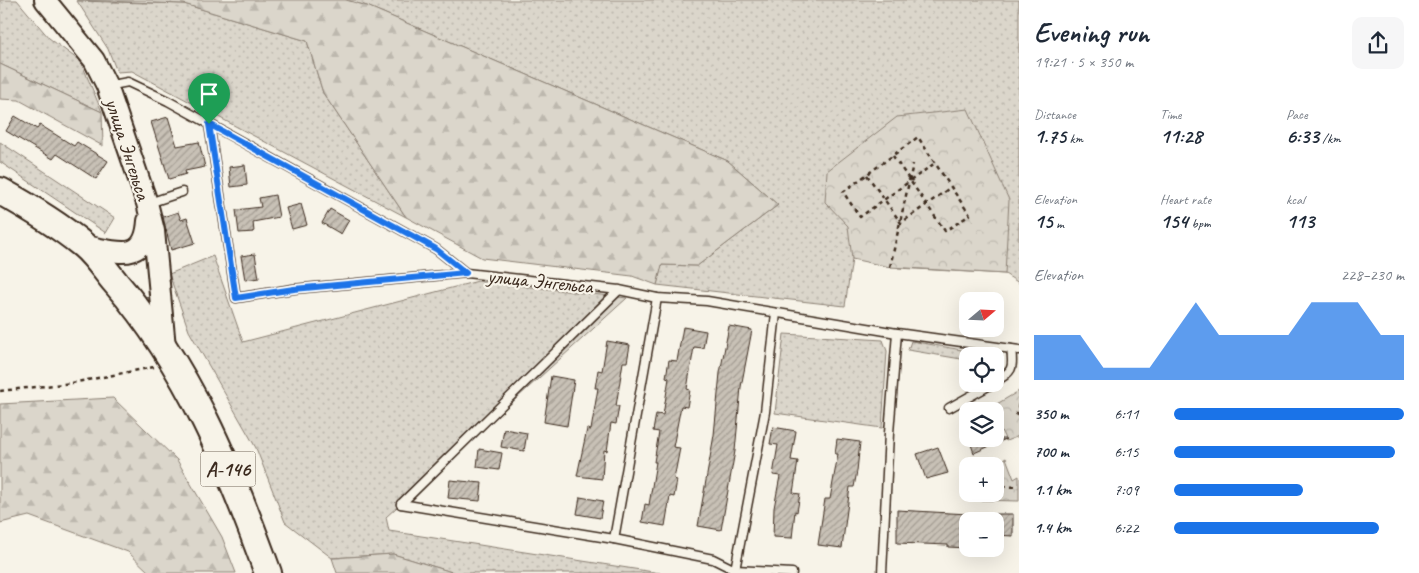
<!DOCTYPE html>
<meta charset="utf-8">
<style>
:root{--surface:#fff;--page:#f6f6f7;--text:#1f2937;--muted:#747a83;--accent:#1a73e8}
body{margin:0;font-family:Caveat,sans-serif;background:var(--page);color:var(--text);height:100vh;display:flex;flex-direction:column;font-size:19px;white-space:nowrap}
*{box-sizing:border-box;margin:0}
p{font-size:16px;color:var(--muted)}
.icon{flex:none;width:28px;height:28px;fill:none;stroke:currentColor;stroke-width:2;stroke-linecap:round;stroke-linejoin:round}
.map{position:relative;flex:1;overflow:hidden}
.panel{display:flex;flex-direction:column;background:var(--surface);width:400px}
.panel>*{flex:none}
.needle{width:32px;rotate:71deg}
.controls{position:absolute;left:959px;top:292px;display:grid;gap:10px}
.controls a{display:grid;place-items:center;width:45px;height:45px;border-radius:10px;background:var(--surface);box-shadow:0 5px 20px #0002;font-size:25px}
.pin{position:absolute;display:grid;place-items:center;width:42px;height:42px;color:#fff;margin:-51px -21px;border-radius:50% 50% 50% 0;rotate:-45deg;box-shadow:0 0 5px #0007}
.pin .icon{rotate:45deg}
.round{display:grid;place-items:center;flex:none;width:52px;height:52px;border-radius:10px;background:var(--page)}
.head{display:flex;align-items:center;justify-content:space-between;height:85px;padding:0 15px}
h1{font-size:28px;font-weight:600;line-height:38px}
.metrics{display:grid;grid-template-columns:repeat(3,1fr);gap:8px;height:85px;padding:5px 15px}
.metrics div{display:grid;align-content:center}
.metrics b{font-size:21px;font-weight:600}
.metrics small{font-size:14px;font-weight:400}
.metrics p{font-size:14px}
.chart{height:140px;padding:10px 15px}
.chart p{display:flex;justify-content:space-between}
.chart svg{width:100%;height:90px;margin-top:5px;fill:var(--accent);opacity:.7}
ul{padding:0 15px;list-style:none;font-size:16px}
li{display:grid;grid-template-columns:80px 60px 1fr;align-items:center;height:38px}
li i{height:12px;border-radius:6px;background:var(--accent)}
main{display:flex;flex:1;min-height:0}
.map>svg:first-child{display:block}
.grass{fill:url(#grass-dots);stroke:#8b8074}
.forest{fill:url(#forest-firs);stroke:#8b8074}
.park{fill:url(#park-crowns);stroke:#8b8074}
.building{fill:url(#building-hatch);stroke:#3b2a1e}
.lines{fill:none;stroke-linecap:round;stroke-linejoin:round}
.service-casing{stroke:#3b2a1e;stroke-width:11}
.tertiary-casing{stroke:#3b2a1e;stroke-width:24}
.trunk-casing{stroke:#3b2a1e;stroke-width:30}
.path{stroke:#3b2a1e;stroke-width:2.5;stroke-dasharray:4 4;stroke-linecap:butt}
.service{stroke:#f7f3e8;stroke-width:8}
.tertiary{stroke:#f7f3e8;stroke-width:20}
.trunk{stroke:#f7f3e8;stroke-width:26}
.route-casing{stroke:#fff;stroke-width:10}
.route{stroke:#1a73e8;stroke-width:6}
.labels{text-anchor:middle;stroke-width:4.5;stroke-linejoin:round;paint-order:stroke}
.shield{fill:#f7f3e8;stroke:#73665b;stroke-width:1}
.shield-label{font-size:20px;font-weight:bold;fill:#3b2a1e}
.street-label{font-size:21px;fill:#3b2a1e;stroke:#f7f3e8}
</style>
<main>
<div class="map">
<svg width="1019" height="573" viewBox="0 0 1019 573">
<defs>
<pattern id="grass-dots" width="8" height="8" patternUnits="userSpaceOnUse" patternTransform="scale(1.25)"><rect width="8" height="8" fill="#dbd6cb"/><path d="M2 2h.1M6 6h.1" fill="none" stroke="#bdb8ae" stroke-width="1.8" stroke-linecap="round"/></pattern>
<pattern id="forest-firs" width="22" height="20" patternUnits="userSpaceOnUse" patternTransform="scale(1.25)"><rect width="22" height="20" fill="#dbd6cb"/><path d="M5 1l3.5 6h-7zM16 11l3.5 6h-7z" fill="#bdb8ae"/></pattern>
<pattern id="park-crowns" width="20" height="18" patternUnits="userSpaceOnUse" patternTransform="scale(1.25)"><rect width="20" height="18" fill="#dbd6cb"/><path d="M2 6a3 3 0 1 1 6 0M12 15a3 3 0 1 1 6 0" fill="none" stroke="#bdb8ae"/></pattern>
<pattern id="building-hatch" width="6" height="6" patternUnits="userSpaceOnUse" patternTransform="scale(1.25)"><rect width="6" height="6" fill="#c8c1b6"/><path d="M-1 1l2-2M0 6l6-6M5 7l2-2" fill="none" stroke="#a49d93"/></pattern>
</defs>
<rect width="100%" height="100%" fill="#f7f3e8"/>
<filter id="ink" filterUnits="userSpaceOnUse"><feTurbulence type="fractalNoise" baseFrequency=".02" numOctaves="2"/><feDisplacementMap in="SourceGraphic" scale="10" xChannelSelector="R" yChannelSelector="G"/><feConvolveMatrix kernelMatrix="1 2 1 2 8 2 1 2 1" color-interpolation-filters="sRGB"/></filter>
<g filter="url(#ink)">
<g class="grass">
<path d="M0 0H17L49 38 81 62 102 112 0 64Z"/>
<path d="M346 0H1019V283L1005 274 898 268 860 228 852 259 845 306 657 285 662 265 697 266 778 205 728 161 367 6Z"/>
<path d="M77 1 184 4 307 41 323 93 406 217 132 71 117 72 108 49Z"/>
<path d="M0 142 115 218 106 233 0 162Z"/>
<path d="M213 256 243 342 478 281 627 298 386 517 389 531 660 573H455L393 554 332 558 285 522 256 448 189 331 169 274Z"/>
<path d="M784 334 883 340 887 351 882 428 775 413Z"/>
<path d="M911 341 1002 357 1000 365 995 364V356H968L967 360 908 350Z"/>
</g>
<g class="forest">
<path d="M76 0H346L367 6 728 161 778 205 697 266 662 265 657 285 632 276 482 258 406 217 323 93 307 41 184 4Z"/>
<path d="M0 64 102 112 103 146 19 100 0 99Z"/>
<path d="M113 398 177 460 222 537 236 573H150L128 552 29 516 0 523V404Z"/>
<path d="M393 554 455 573H337L332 558Z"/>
</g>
<g class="park">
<path d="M968 109 1009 200 1005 274 890 267 852 259 848 226 825 202 827 171 897 117Z"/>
<path d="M1019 391V436L1006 441 995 418V411H992L990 408Z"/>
<path d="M1006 458 1014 479 1019 476V501L977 500 975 494H995V466H993Z"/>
</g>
<g class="building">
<path d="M15 116 37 129 40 125 74 146 77 142 108 161 96 179 57 154 53 159 6 131Z"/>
<path d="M168 117 177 146 199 142 205 167 185 171 186 174 169 179 151 122Z"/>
<path d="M245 165 247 185 231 187 229 167Z"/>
<path d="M275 195 279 217 253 222 254 232 239 233 236 210 261 207 259 198Z"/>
<path d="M301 204 307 225 292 229 286 208Z"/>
<path d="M330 209 349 220 341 234 322 223Z"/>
<path d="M178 212 181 220 187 218 195 243 171 250 163 217Z"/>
<path d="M255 254 259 278 245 280 241 256Z"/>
<path d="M729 326 752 330 741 387 735 451 721 530 698 526 714 435 720 373Z"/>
<path d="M683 327 706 331 703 348 694 347 687 389 690 390 687 407 681 406 673 447 680 448 674 479 677 480 674 497 670 496 665 526 642 522 645 504 649 505 656 462H654L659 432 653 431 656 414 663 415 669 378 666 377 669 360 677 361Z"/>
<path d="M607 341 630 345 627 362H623L616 406H619L616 424 611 423 607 451 604 450 602 479 577 476 587 429 591 430 598 388H595L598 370 602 371Z"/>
<path d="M551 376 574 380 567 426 544 422Z"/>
<path d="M773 427 796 431 791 460 798 461 793 493 800 494 797 512 795 511 792 538 773 537 774 508 780 476 773 475 778 445 770 444Z"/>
<path d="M504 429 527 433 524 451 501 447Z"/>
<path d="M837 439 860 442 857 471 854 487H850L842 548 818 545 825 499H830L838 454H835Z"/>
<path d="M969 439H1006L974 453Z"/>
<path d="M938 447 948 473 926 479 917 454Z"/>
<path d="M479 449 502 453 499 470 477 467Z"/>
<path d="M450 480 482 483 480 501 448 498Z"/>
<path d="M580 497 603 501 600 518 577 514Z"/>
<path d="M897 510 968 514V548L948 547V545L897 543Z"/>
<path d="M995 514H1013V536L995 535Z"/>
</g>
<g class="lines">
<g class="service-casing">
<g id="service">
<path d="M107 86 128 82 168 101 436 249 466 273 619 290 657 298 707 301 897 333 1019 350"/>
<path d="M209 124 236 298 293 289 466 273"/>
<path d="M149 203 182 192"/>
<path d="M995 382C1012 371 1014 370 1011 349"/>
<path d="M949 408 992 384"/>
<path d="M401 504 614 539 713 559 735 570 792 573"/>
<path d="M401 504 619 290"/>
<path d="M614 539 657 298"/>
<path d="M735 570 765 412 776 313"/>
<path d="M882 573 889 433 897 333"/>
</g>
</g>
<g class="tertiary-casing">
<g id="tertiary">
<path d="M45 0 94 60 107 86 147 203 154 231 165 347"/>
<path d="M84 246C116 251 145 265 148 221"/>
</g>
</g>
<g class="trunk-casing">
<path id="trunk" d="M0 191C29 207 57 224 83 245 95 255 105 270 115 282 189 367 230 468 268 573"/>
</g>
<g class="path">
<path d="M893 156 945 231 970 215C952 189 935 163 918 137L843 192 860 217 935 163"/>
<path d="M867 175 901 223 951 187"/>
<path d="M890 267 913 164"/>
<path d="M0 391 72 383 154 367"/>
<path d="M1019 404 1016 417 1019 419"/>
<path d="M995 486 1019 487"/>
</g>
<use href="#service" class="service"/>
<use href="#tertiary" class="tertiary"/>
<use href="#trunk" class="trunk"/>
</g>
</g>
<g class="lines" filter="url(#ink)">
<g class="route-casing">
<path id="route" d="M209 124 436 249 466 273 294 289 236 298Z"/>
</g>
<use href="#route" class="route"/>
</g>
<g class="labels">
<rect class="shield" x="200.5" y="451.5" width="55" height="35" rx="4"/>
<g class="shield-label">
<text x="228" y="476">А-146</text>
</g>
<g class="street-label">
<text transform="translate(128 149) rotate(72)" y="7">улица Энгельса</text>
<text transform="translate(540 281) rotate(6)" y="7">улица Энгельса</text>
</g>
</g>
</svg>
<div class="controls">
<a><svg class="needle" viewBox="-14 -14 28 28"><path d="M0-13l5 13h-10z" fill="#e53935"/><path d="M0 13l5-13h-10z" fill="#747a83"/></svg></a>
<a><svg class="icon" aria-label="locate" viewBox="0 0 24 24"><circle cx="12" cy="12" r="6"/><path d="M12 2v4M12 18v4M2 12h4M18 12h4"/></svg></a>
<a><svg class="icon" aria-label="layers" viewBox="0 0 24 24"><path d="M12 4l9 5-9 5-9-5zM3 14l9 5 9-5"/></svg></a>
<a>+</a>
<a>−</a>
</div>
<div class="pin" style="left:209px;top:124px;background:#1e9e55"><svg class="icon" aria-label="arrive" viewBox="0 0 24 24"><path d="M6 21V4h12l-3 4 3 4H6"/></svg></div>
</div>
<section class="panel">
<div class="head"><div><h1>Evening run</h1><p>19:21 · 5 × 350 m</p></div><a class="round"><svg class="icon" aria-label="share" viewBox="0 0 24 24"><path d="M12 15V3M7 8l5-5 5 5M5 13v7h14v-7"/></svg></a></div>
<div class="metrics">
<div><p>Distance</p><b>1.75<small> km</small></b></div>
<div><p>Time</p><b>11:28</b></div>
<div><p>Pace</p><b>6:33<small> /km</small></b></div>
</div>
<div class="metrics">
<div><p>Elevation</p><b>15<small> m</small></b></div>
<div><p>Heart rate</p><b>154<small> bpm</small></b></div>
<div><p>kcal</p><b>113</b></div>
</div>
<div class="chart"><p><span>Elevation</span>228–230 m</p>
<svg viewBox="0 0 160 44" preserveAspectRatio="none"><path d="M0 44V22L10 22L20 22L30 38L40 38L50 38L60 22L70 6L80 22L90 22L100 22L110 22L120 6L130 6L140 6L150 22L160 22V44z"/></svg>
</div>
<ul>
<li><b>350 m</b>6:11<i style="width:100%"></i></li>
<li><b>700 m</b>6:15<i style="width:96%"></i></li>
<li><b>1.1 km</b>7:09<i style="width:56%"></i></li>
<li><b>1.4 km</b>6:22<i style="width:89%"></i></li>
</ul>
</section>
</main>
